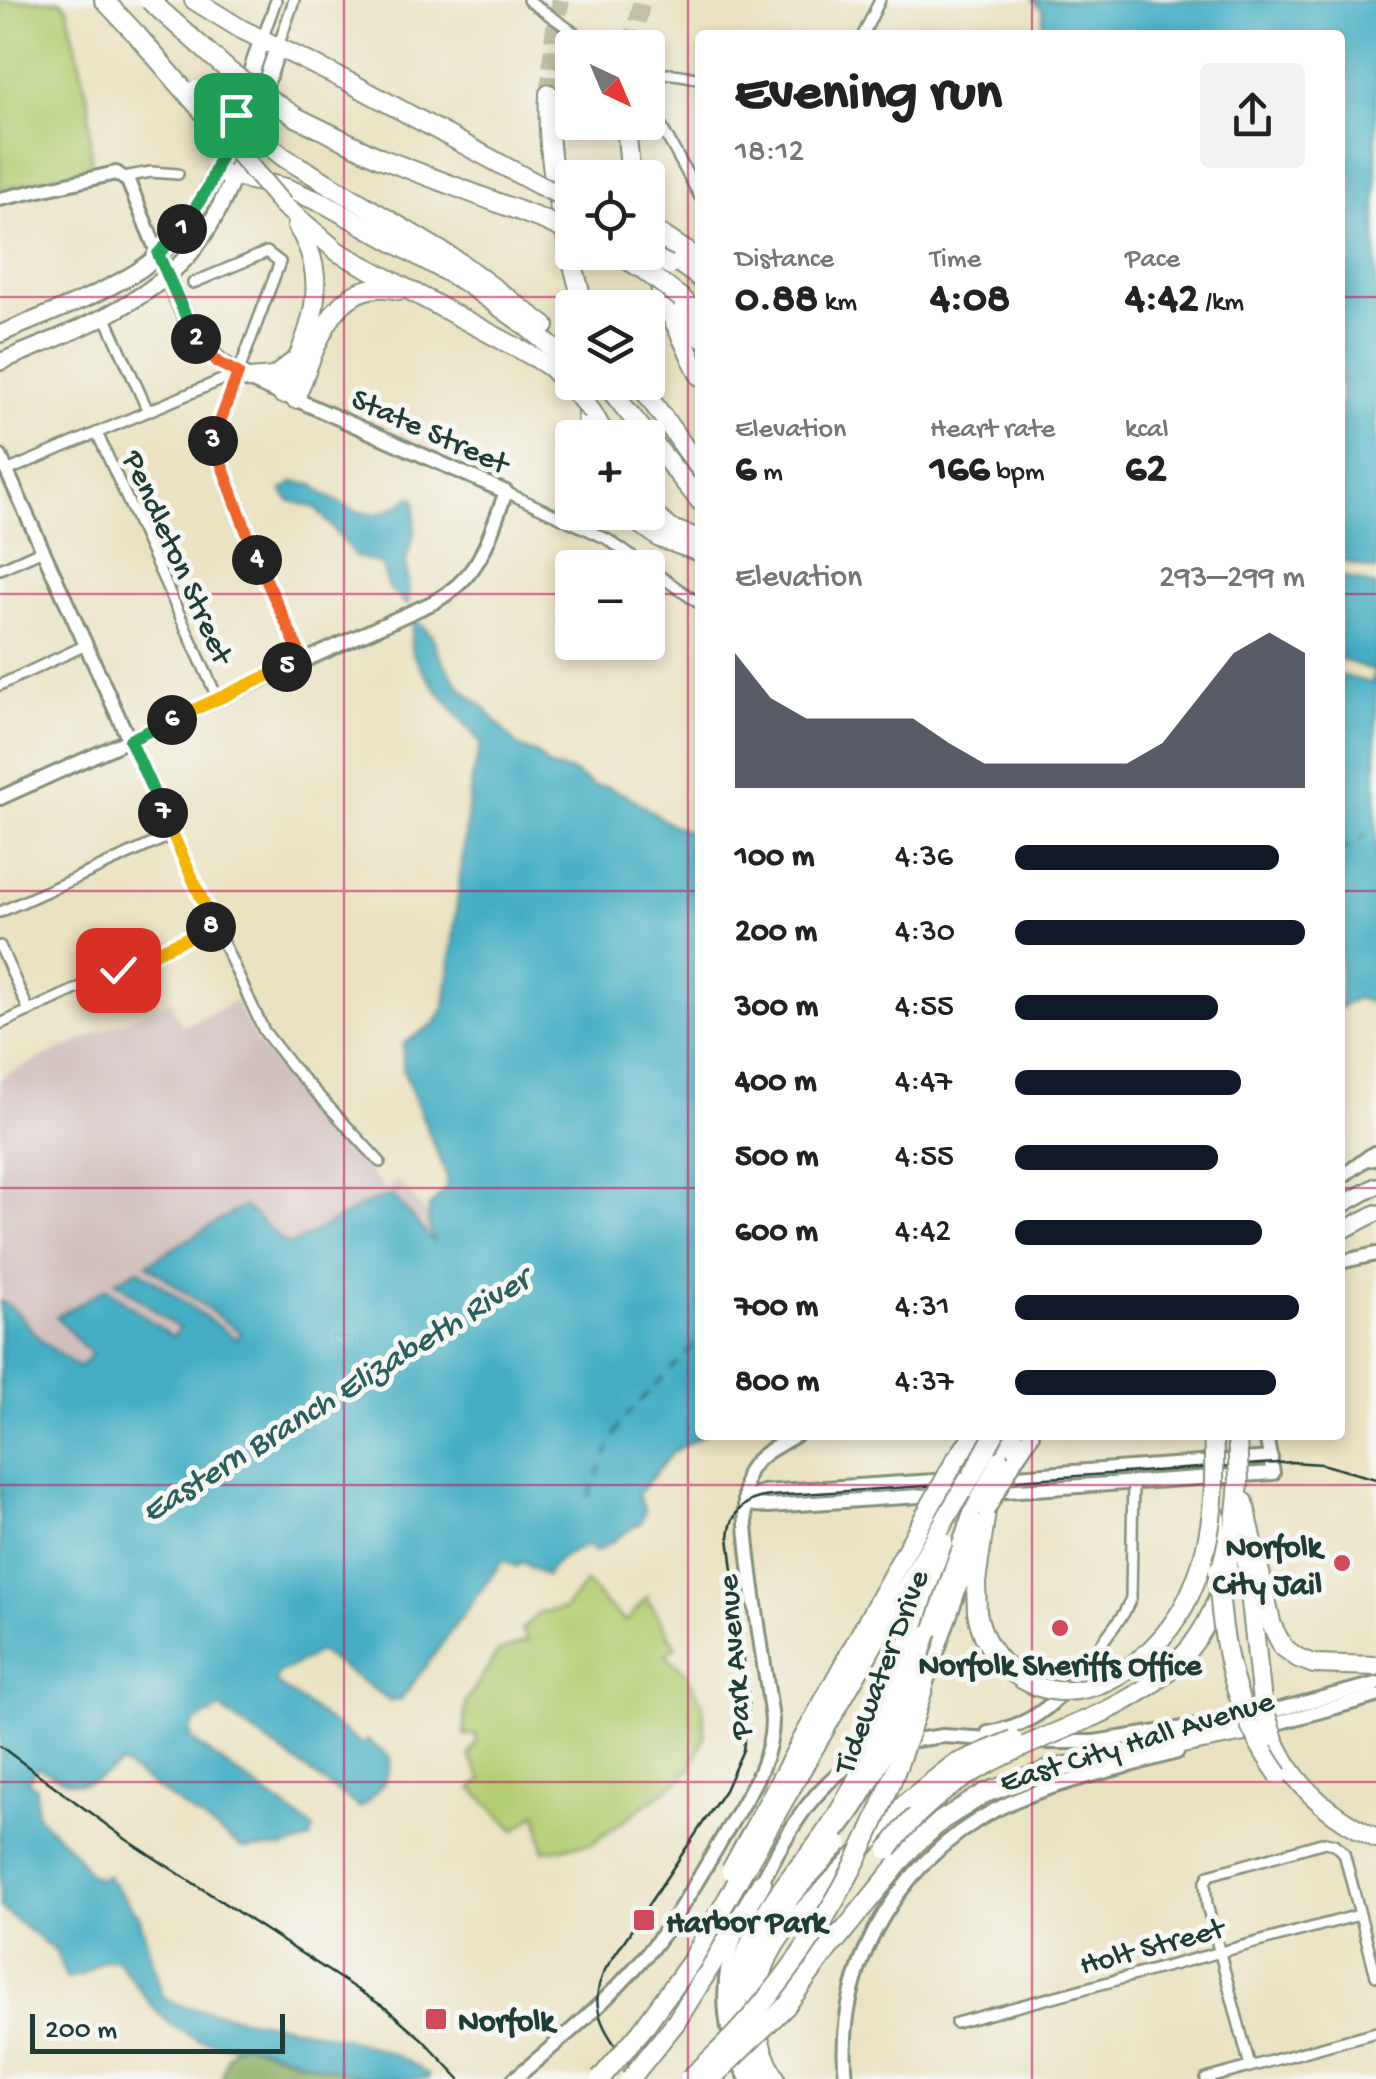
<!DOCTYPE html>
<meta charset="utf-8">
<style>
:root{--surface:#fff;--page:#f2f2f2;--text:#222;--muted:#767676;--accent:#111827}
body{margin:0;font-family:"Gochi Hand",sans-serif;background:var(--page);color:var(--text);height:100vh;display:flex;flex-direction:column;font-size:38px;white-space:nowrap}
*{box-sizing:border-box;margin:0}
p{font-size:32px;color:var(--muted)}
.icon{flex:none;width:55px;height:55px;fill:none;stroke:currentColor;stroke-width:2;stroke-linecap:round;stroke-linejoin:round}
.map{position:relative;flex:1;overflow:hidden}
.drawer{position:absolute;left:695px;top:30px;width:650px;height:1410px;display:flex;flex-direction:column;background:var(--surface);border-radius:10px;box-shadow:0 5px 15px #0003}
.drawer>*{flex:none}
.needle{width:65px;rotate:136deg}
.fabs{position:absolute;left:555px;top:30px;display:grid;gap:20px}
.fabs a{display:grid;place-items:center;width:110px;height:110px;border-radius:10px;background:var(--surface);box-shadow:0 5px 15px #0003;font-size:50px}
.scale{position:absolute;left:30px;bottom:25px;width:255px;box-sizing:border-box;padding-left:10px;border:5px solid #1f3d34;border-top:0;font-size:28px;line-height:35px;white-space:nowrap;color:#1f3d34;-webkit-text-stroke:8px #f6f6f2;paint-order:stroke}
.pin{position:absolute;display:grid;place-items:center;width:85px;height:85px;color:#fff;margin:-42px;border-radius:20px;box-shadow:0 5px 15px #0006}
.km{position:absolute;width:50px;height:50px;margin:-25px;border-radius:50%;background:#222;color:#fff;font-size:28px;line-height:50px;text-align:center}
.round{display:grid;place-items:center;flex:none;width:105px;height:105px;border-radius:10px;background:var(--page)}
.overview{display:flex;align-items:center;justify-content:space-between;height:170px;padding:0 40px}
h1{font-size:55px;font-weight:800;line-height:75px}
.figures{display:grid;grid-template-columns:repeat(3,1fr);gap:15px;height:170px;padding:10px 40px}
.figures div{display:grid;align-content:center}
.figures b{font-size:42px;font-weight:800}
.figures small{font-size:28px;font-weight:400}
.figures p{font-size:28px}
.chart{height:280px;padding:20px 40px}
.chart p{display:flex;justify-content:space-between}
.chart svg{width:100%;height:180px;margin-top:10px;fill:var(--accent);opacity:.7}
ul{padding:0 40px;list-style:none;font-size:32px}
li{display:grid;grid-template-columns:160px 120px 1fr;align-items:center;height:75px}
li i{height:25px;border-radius:12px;background:var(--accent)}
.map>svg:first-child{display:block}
.industrial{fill:#d1bfbd}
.green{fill:#b3cd73;stroke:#698554;stroke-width:2.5}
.forest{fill:#8eb065;stroke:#56764c;stroke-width:2.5}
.water{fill:#45aec4;stroke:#32767c;stroke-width:2.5}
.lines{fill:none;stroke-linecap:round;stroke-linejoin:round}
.ferry{stroke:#2a5f5f;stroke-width:2.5;stroke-dasharray:12 10;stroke-linecap:butt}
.highway-tunnel{stroke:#c1c1a5;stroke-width:18;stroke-dasharray:18 9;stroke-linecap:butt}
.street-casing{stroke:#84907a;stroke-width:14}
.secondary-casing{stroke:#84907a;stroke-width:18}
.primary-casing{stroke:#84907a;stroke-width:20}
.highway-casing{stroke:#84907a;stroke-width:22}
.street{stroke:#fff;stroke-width:9}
.secondary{stroke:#fff;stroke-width:12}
.primary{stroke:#fff;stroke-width:15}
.highway{stroke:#fff;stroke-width:18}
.tram{stroke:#1f3d34;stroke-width:2.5}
.rail{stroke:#1f3d34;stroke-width:2.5}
.primary-bridge-casing{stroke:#84907a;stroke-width:20;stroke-linecap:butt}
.highway-bridge-casing{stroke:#84907a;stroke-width:22;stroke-linecap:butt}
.primary-bridge{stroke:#fff;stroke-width:15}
.highway-bridge{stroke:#fff;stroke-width:18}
.split-1-casing{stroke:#fff;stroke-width:20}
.split-2-casing{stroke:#fff;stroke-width:20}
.split-3-casing{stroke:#fff;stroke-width:20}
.split-4-casing{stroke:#fff;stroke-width:20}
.split-5-casing{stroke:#fff;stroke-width:20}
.split-6-casing{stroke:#fff;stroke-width:20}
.split-7-casing{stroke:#fff;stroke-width:20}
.split-8-casing{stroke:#fff;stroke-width:20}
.split-9-casing{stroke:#fff;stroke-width:20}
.split-1{stroke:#22a559;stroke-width:12}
.split-2{stroke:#22a559;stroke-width:12}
.split-3{stroke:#f0652b;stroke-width:12}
.split-4{stroke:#f0652b;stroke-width:12}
.split-5{stroke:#f0652b;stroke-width:12}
.split-6{stroke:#f5b400;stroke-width:12}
.split-7{stroke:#22a559;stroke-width:12}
.split-8{stroke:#f5b400;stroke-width:12}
.split-9{stroke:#f5b400;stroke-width:12}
.grid{fill:none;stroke:#c2185b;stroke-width:2.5;stroke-opacity:0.55}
.poi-dot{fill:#d1495b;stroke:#f6f6f2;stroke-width:4}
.labels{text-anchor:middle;stroke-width:10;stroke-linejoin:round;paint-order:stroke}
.street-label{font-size:32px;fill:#1f3d34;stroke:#f6f6f2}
.poi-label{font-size:32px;font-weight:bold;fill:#1f3d34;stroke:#f6f6f2;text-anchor:start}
.water-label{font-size:35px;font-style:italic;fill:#2a5f5f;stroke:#f6f6f2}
</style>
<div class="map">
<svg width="1376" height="2079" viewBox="0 0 1376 2079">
<rect width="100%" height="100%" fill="#f6f6f2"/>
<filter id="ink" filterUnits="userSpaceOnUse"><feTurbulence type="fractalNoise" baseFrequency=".01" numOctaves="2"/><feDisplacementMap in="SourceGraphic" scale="20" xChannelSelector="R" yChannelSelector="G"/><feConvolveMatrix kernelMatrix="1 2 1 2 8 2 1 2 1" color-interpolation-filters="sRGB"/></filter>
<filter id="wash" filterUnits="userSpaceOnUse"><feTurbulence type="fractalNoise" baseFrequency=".0048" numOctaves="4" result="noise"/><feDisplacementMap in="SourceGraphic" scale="40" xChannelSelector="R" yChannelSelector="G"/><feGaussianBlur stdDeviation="2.25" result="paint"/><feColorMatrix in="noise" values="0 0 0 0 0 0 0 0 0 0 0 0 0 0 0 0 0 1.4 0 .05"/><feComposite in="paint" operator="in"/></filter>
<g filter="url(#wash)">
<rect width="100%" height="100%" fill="#eae2c1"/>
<path class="industrial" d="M171 1000 182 1027 236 1001 255 1040 385 1190 398 1180 453 1245 0 1526V1077Z"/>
<g class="green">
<path d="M0 0H60L67 7 89 103 91 167 0 190Z"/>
<path d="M587 1582 603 1602 626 1622 647 1597 676 1647 665 1655 686 1672 702 1702 705 1735 692 1767 681 1779 593 1843 544 1851 537 1813 515 1830 472 1788 482 1780 469 1756 476 1744 477 1735H464L466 1702 498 1652 528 1640 521 1630 540 1612 564 1609Z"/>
</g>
<path class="forest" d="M244 2044 323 2068 380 2079H222C225 2062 226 2048 244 2044Z"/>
<g class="water">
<path d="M1033 0H1376V571L1340 560V35H1043V10Z"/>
<path d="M294 482 314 485C322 495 331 498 342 504 369 520 386 515 411 497L415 499V531L406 560 409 603 407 605 389 588 381 564 356 557 316 508 288 500 282 490Z"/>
<path d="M1340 576 1376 586V1005L1357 998 1340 1008V675L1371 683 1375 671 1340 659Z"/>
<path d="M416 620 432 635 439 655 460 687 485 709 517 746 537 754 549 767 573 772 593 786 608 787 632 798 666 822 700 837V1435H703L672 1453 638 1495 645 1511 640 1523 596 1552 586 1546C567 1553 557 1559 546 1576L521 1562 516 1567 503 1560 401 1700 390 1701 319 1652 277 1675 276 1683 362 1745 367 1740 390 1757C393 1776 374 1797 360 1808L221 1709 195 1722 190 1732 193 1741 314 1829 310 1840 283 1848 244 1849 121 1764C85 1790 76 1789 38 1767L28 1781 36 1788 37 1815 77 1855 87 1872 97 1879 107 1876 139 1916 163 1996C178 2008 196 2008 214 2012 276 2026 382 2036 429 2076L428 2079H380L352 2075 259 2047 244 2044 233 2046 199 2040 174 2027 155 2010 116 1959 102 1961 81 1975 66 1978 56 1952 0 1908V1301C17 1309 23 1319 34 1333 43 1344 67 1358 78 1368L92 1355 56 1317 106 1288 172 1337 179 1329 116 1281 138 1269 236 1339 241 1333 147 1264 244 1206 288 1245C324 1232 355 1202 393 1196L434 1243 428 1223 429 1207 446 1188 447 1177 403 1070V1044L435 1023 445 1007 471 784 481 744C467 723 413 668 411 646 410 637 413 631 412 622Z"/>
</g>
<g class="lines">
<g class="ferry">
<path d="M1340 852 1376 828"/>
<path d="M588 1497 621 1421 700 1339"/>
</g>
</g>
</g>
<g filter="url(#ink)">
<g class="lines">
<g class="highway-tunnel">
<path d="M631 48 642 0"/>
<path d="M549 94 554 33 561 0"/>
</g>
<g class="street-casing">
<g id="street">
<path d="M528 0 596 48"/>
<path d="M863 35 880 0"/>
<path d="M262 40 276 0"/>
<path d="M278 47 294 0"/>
<path d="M648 82C665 69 680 75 700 79"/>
<path d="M648 102 700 197"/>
<path d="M124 177 151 172 178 174"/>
<path d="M193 283 267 252 280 262 213 440 250 546 303 660"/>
<path d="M105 316 148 411"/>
<path d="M97 433 218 699"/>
<path d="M7 471 238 373"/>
<path d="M506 492 607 539 700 604"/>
<path d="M617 568 623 550"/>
<path d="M0 569 43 550"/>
<path d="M587 654 591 642"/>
<path d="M0 685 86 645"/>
<path d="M129 740 264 1031 293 1068 380 1162"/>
<path d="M0 912 172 835"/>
<path d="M0 946 29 1011"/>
<path d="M0 1024 214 926"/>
<path d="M1076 1678 1124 1613 1131 1598 1133 1481"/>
<path d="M956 2023 1359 1915"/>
<path d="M1250 2066 1207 1905 1205 1883 1209 1875 1325 1842 1335 1844 1344 1853 1376 1976"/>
<path d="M1206 2079 1376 2032"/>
</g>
</g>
<g class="secondary-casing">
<g id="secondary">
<path d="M0 199 116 173 128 181 158 254"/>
<path d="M0 456 129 740"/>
<path d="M0 798 434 602C482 575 487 541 506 492L295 399"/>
<path d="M1340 1178 1374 1153"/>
<path d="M1340 1262 1376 1254"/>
<path d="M1001 1477 1271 1458"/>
<path d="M990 1492 1273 1473 1266 1435"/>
<path d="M745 1498 763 1492 951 1480"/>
<path d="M745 1504 768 1506 965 1493"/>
<path d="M1263 1727 1376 1696"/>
<path d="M988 1733C1028 1726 1050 1709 1076 1678"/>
<path d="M901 1742 943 1736 1005 1740"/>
<path d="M1040 1742H1094L1242 1719 1376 1684"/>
<path d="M759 1887C785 1836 815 1780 868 1754"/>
<path d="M737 1932C719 1980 721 2034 747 2079"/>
<path d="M514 2079C561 2040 608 2001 648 1953 680 1914 704 1869 730 1825 750 1791 772 1760 772 1720 767 1675 735 1504 748 1473 756 1455 780 1445 796 1435"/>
<path d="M846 2079C833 1960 908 1846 1016 1800 1067 1779 1124 1768 1177 1752"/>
</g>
</g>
<g class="primary-casing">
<g id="primary">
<path d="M164 267C199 352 205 362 291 397"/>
<path d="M0 334C42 316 88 300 128 277 212 230 233 123 262 40"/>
<path d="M0 362C63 335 132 312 181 263 232 213 254 113 278 47"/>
<path d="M1370 1158 1376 1157"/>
<path d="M1340 1206 1376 1186"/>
<path d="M1340 1232 1376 1213"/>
<path d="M1016 1457 1031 1435"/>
<path d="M1000 1458 1015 1435"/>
<path d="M929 1632 972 1512"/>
<path d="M924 1686 979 1529"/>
<path d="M751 1994C753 1948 775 1915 805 1882"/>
</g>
</g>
<g class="highway-casing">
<g id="highway">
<path d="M104 0 137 35"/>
<path d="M194 0 241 29 351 83 539 185"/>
<path d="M549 94C545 169 566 235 584 308"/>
<path d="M296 117 380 158 546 221"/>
<path d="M626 126 631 178"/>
<path d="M285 158 459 262 545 326"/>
<path d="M215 172 286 188 325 204 465 282 525 325 572 364"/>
<path d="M283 205 338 252 536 358 550 367 576 393"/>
<path d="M648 226 700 260"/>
<path d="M648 242 663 298 700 376"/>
<path d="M615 252 645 271"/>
<path d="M664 252 700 278"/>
<path d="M681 298 700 315"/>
<path d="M675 301 682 315 700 337"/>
<path d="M249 379 274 377 293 362"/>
<path d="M586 382 588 438"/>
<path d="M604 382 700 501"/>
<path d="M638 382 700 469"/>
<path d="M282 394C307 338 335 284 297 226"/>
<path d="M295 399C316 350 331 274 399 290"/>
<path d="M592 412 607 438"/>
<path d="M648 510 671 529 700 539"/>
<path d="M625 512 660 538 700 552"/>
<path d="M955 1461 974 1435"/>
<path d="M1244 1502 1272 1626 1283 1647 1298 1658 1314 1664 1376 1666"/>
<path d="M1216 1515 1218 1570"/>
<path d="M1246 1556 1262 1702"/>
<path d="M977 1612 976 1583 986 1511"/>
<path d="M1095 1716C1209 1665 1230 1598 1239 1481"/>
<path d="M1273 1737C1292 1785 1329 1816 1376 1838"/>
<path d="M834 1943 912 1847 942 1820 985 1793 1051 1769 1250 1731"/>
<path d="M704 1977 762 1882"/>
<path d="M786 2006 840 1933"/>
<path d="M757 2079C719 1994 741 1941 795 1871"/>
<path d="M776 2079C747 2032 750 1973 786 1929L909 1800"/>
</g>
</g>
<use href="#street" class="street"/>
<use href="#secondary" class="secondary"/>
<use href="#primary" class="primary"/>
<use href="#highway" class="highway"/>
<path class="tram" d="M642 2079C615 2045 581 2013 606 1968L725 1790 743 1750 749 1703 729 1537C731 1511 746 1498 771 1496L1292 1462 1321 1464 1376 1479"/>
<path class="rail" d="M0 1746 127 1840 387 2009 422 2039 460 2079"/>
<g class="primary-bridge-casing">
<g id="primary-bridge">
<path d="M986 1511 1016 1457"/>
<path d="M972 1512 1000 1458"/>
<path d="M821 1850C882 1785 902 1714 929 1632"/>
<path d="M805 1882 840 1844"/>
</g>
</g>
<g class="highway-bridge-casing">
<g id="highway-bridge">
<path d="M149 0 230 72 296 117"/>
<path d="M137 35 283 205"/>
<path d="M195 90 285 158"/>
<path d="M539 185 568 199"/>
<path d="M546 221 572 233"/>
<path d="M642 252 669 265"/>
<path d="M645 271 681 298"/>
<path d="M576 393 592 412"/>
<path d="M1237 1435 1239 1481"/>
<path d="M964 1490 994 1435"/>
<path d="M1218 1570C1221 1645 1235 1714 1279 1775"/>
<path d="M977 1612C981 1635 992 1655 1010 1670 1073 1724 1152 1664 1184 1606 1212 1554 1217 1492 1213 1435"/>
<path d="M1262 1702 1273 1737"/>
<path d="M909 1800 953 1765 1013 1740"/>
<path d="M888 1850C937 1776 1017 1750 1095 1716"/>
<path d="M731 1870 955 1461"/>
<path d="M795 1871C880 1779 899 1655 943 1542"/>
<path d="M600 2079 641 2031 691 1962 968 1480"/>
<path d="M630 2079 676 2022 704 1977"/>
<path d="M689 2079C811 1971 878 1841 924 1686"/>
<path d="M711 2079 786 2006"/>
</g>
</g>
<use href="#primary-bridge" class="primary-bridge"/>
<use href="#highway-bridge" class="highway-bridge"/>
</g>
</g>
<g class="lines" filter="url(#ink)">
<g class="split-1-casing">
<path id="split-1" d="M182 229 209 186 236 115"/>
</g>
<g class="split-2-casing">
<path id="split-2" d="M182 229 158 254 196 339"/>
</g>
<g class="split-3-casing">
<path id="split-3" d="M196 339 219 363 238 373 213 441"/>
</g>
<g class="split-4-casing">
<path id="split-4" d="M213 441 257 560"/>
</g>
<g class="split-5-casing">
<path id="split-5" d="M257 560 303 660 287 667"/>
</g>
<g class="split-6-casing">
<path id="split-6" d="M172 720 287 667"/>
</g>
<g class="split-7-casing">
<path id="split-7" d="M163 813 130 740 172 720"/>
</g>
<g class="split-8-casing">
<path id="split-8" d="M163 813 214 926 211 927"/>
</g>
<g class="split-9-casing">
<path id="split-9" d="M118 970 211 927"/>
</g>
<use href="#split-1" class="split-1"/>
<use href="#split-2" class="split-2"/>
<use href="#split-3" class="split-3"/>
<use href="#split-4" class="split-4"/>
<use href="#split-5" class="split-5"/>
<use href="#split-6" class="split-6"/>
<use href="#split-7" class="split-7"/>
<use href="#split-8" class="split-8"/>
<use href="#split-9" class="split-9"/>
</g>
<path class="grid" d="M344 0V2079M688 0V2079M1032 0V35M0 297H700M1340 297H1376M0 594H572M648 594H700M1340 594H1376M0 891H700M1340 891H1376M0 1188H700M1340 1188H1376M1032 1435V2079M0 1485H1376M0 1782H1376"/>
<g class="poi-dot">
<circle cx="1342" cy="1563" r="10"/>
<circle cx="1060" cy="1628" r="10"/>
<rect x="632" y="1908" width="24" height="24" rx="5"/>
<rect x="424" y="2007" width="24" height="24" rx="5"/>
</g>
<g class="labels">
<g class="street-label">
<text transform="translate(431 429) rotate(24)" y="11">State Street</text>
<text transform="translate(180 556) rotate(66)" y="11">Pendleton Street</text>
<text transform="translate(732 1657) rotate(-95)" y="11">Park Avenue</text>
<text transform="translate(879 1671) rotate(-69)" y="11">Tidewater Drive</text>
<text transform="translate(1136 1739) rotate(-17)" y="11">East City Hall Avenue</text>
<text transform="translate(1151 1944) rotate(-15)" y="11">Holt Street</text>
</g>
<g class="poi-label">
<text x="1322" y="1556" text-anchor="end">Norfolk<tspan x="1322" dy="37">City Jail</tspan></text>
<text x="1060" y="1674" text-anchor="middle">Norfolk Sheriffs Office</text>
<text x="666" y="1931">Harbor Park</text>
<text x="458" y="2030">Norfolk</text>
</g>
<g class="water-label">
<text transform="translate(334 1393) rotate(-32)" y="12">Eastern Branch Elizabeth River</text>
</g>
</g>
</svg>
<div class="fabs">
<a><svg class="needle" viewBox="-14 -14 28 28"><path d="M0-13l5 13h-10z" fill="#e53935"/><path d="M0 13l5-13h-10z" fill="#767676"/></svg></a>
<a><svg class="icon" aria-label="locate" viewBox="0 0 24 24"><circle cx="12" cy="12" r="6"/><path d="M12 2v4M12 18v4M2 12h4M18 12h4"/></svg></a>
<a><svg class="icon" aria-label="layers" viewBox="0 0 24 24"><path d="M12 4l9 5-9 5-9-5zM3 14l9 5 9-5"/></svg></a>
<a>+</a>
<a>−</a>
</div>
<div class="scale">200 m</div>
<div class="pin" style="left:236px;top:115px;background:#1e9e55"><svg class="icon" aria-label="arrive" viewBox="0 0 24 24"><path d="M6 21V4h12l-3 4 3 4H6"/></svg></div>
<div class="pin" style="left:118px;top:970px;background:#d93025"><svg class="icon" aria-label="check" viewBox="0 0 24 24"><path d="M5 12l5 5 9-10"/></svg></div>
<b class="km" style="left:182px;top:229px">1</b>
<b class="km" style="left:196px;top:339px">2</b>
<b class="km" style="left:213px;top:441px">3</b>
<b class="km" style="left:257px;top:560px">4</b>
<b class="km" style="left:287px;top:667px">5</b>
<b class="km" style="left:172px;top:720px">6</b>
<b class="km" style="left:163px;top:813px">7</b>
<b class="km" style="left:211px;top:927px">8</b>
<section class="drawer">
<div class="overview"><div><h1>Evening run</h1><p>18:12</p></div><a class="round"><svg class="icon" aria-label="share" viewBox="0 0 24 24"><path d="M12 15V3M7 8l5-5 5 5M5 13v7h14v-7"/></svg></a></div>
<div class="figures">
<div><p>Distance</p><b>0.88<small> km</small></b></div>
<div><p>Time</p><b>4:08</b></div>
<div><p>Pace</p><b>4:42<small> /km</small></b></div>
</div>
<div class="figures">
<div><p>Elevation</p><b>6<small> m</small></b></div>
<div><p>Heart rate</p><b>166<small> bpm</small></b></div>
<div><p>kcal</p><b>62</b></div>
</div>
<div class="chart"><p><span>Elevation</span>293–299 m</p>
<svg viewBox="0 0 160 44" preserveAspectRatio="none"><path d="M0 44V11L10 22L20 27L30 27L40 27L50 27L60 33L70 38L80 38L90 38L100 38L110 38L120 33L130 22L140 11L150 6L160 11V44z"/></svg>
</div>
<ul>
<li><b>100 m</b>4:36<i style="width:91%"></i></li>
<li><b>200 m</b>4:30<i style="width:100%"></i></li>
<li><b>300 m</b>4:55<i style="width:70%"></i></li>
<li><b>400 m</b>4:47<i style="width:78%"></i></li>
<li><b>500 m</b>4:55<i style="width:70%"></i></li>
<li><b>600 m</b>4:42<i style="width:85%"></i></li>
<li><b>700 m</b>4:31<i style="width:98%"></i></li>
<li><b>800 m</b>4:37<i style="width:90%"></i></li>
</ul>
</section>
</div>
